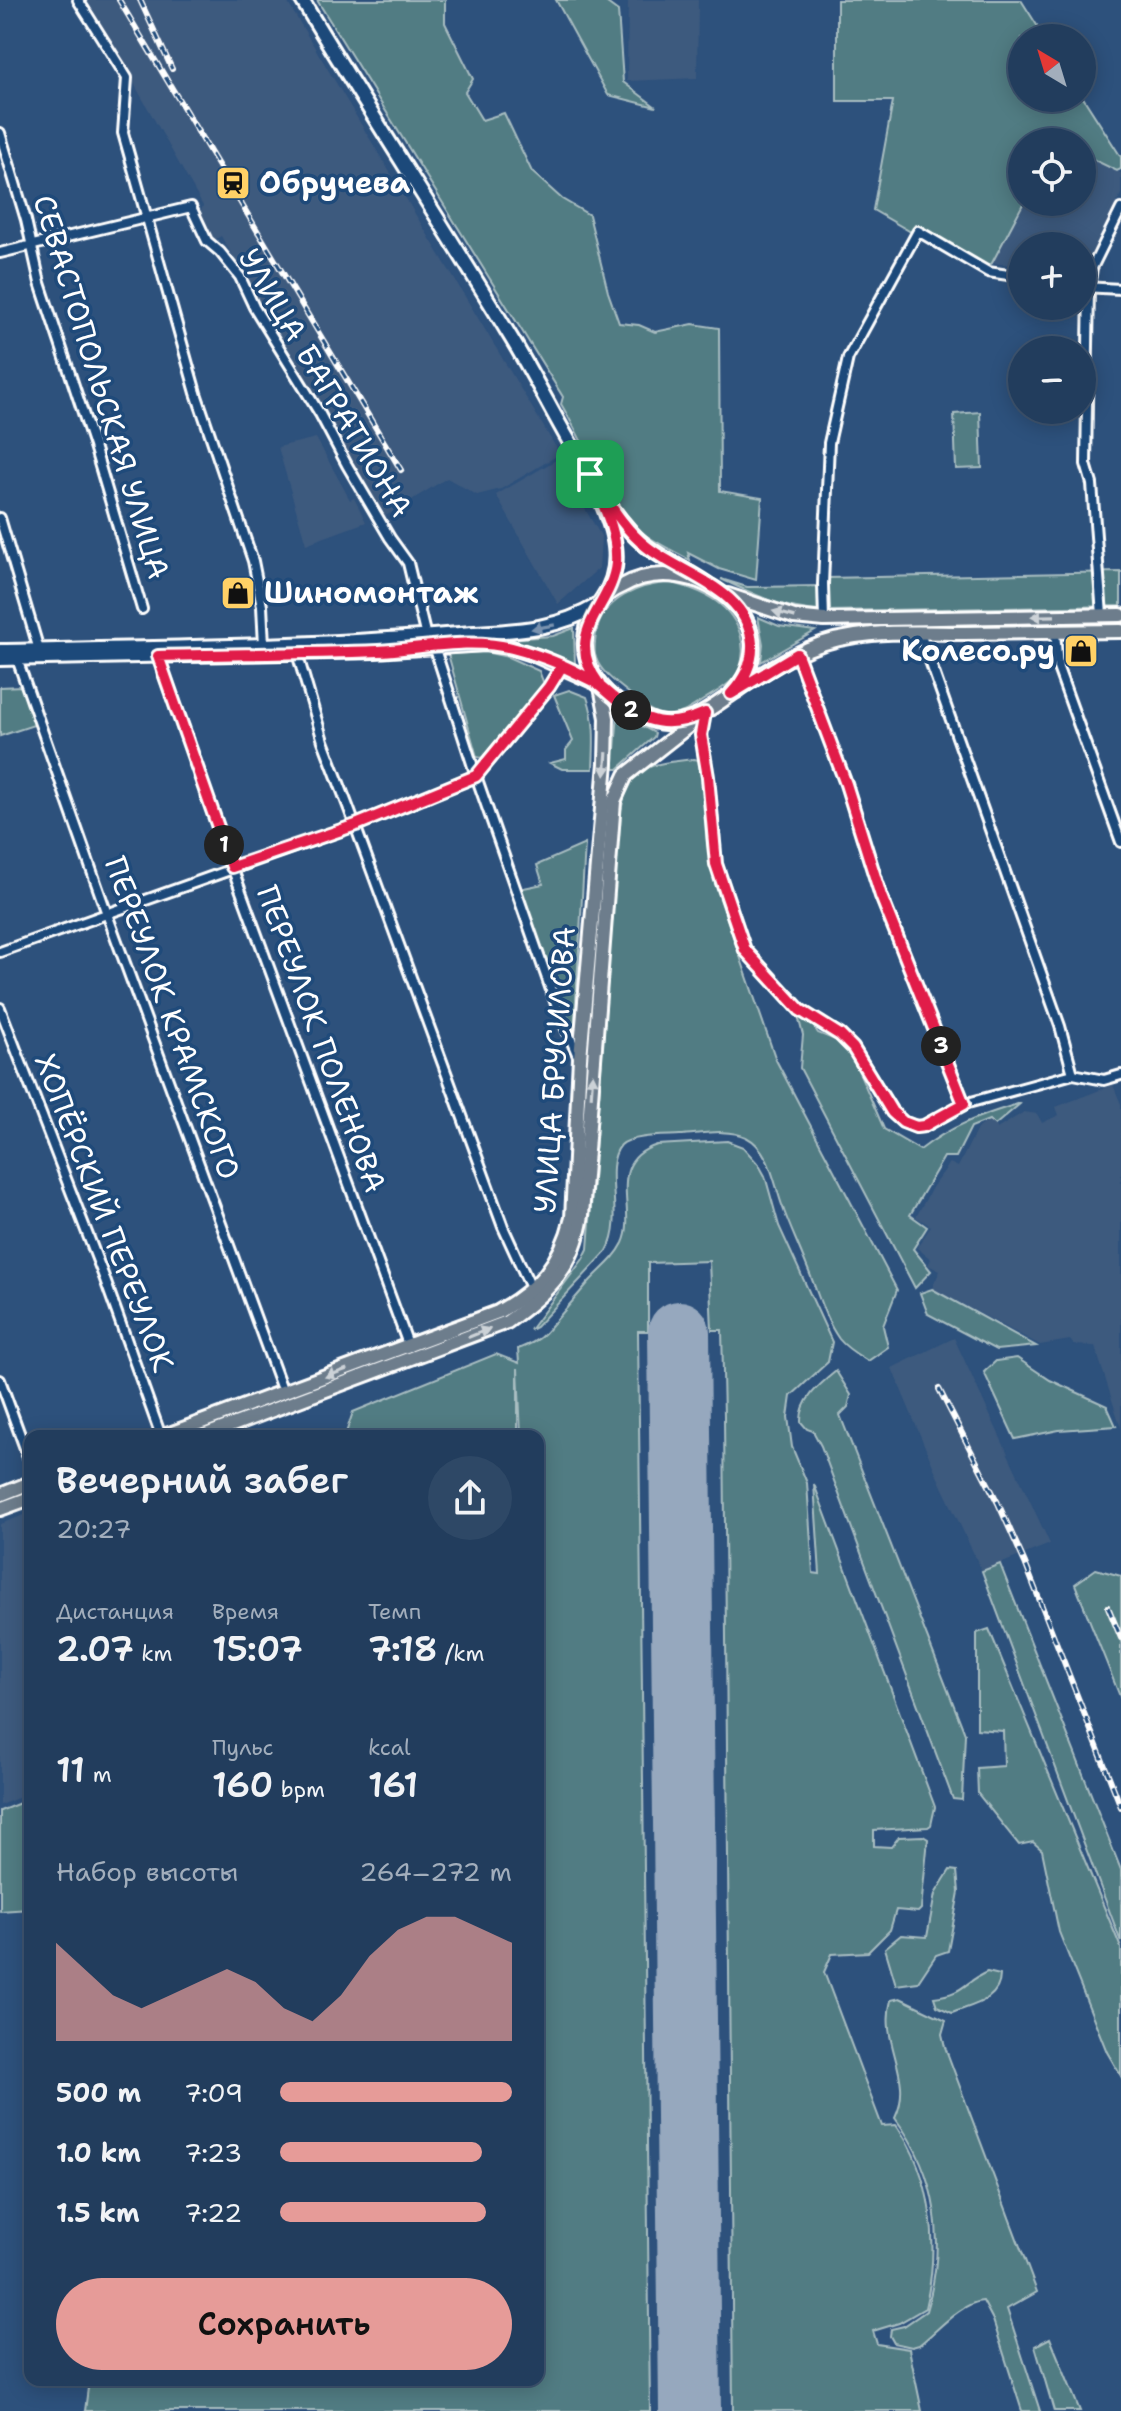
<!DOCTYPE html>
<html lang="ru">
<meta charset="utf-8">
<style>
:root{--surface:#223d5d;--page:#2e4866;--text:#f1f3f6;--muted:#a2aebc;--line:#3f5672;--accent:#e69b98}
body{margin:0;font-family:"Shantell Sans",sans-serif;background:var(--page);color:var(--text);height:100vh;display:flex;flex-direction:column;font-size:30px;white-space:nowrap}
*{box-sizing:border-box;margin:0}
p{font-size:26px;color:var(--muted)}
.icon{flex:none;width:44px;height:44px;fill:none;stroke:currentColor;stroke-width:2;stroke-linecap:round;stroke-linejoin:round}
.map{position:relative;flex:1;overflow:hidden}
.drawer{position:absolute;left:24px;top:1430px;width:520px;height:956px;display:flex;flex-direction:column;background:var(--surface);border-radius:16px;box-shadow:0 4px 20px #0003,0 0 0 2px var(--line)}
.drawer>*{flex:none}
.needle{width:52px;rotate:322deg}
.fabs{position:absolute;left:1008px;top:24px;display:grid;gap:16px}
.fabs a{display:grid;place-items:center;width:88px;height:88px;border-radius:50%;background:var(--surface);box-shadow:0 4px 20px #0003,0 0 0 2px var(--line);font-size:40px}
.pin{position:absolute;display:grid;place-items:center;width:68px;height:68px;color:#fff;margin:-34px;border-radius:16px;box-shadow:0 4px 12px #0006}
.km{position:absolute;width:40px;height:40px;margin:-20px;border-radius:50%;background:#222;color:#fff;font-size:22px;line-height:40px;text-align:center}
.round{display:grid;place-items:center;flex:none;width:84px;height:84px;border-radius:42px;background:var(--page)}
.overview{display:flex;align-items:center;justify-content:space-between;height:136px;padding:0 32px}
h1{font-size:36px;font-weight:600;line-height:60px}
.metrics{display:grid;grid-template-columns:repeat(3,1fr);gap:12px;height:136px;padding:8px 32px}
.metrics div{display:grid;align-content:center}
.metrics b{font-size:34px;font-weight:600}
.metrics small{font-size:22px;font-weight:400}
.metrics p{font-size:22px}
.chart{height:224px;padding:16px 32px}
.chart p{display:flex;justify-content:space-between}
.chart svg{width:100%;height:144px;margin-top:8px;fill:var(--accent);opacity:.7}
.action{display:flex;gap:16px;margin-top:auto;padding:16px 32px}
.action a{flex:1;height:92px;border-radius:48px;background:var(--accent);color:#111;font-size:32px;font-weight:600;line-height:92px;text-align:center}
ul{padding:0 32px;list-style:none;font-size:26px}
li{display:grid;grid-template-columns:128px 96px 1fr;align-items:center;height:60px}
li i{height:20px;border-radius:10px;background:var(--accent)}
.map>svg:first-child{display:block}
.built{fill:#3e5a7e}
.green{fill:#517b83;stroke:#a8bdc1;stroke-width:2}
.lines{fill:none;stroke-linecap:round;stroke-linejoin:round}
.runway{stroke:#96a8be;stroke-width:62}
.street-casing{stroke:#fff;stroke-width:14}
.secondary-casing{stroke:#fff;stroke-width:18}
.primary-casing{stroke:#fff;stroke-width:18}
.street{stroke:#1f4a7a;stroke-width:8}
.secondary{stroke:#1f4a7a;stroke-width:12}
.primary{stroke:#6d7d8c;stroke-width:12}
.rail-casing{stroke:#fff;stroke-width:6}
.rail{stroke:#1f4a7a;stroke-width:3;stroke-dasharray:9;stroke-linecap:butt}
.oneway{fill:#ccd2d7}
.oneway2{fill:#7992af}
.route-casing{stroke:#fff;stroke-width:16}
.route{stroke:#e11d48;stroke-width:10}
.labels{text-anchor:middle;stroke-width:7;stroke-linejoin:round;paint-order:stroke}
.poi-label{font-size:30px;font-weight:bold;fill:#fff;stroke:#1f4a7a;text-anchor:start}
.street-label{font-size:30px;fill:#fff;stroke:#1f4a7a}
</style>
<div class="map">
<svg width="1121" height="2411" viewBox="0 0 1121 2411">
<rect width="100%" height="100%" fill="#2d517c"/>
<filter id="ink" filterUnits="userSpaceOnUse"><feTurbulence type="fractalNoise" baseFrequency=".0125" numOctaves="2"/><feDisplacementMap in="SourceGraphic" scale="16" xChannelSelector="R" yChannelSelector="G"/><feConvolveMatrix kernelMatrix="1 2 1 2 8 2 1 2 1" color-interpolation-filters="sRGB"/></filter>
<g filter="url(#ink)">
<g class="built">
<path d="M87 0H286L560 454 501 489 477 495 447 478 384 517 221 236 207 244 195 224 203 206Z"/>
<path d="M628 0H698L697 78 627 81Z"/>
<path d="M1082 154 1121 173V194L1083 271 1082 246H1022V266L992 263 1024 202H1082Z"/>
<path d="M316 438 350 500 354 498 366 522 306 544 278 447Z"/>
<path d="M556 460 601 536 599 568 558 604 496 495Z"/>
<path d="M1113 1085 1121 1104V1428L1095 1346 1074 1345 1070 1340 1040 1345 932 1288 940 1271 928 1265 931 1259 917 1248 931 1226 916 1217 933 1186 950 1163 958 1167 977 1129 990 1120 997 1129 1024 1112 1037 1114 1042 1123 1059 1115 1056 1107Z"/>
<path d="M954 1338 1050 1544 982 1571 939 1480 892 1368Z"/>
<path d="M30 1513V1793L0 1805V1524Z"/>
</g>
<g class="green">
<path d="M317 0H445V23L473 79 465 92 482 120 504 113 532 172 562 199 589 215 608 292 619 323 639 325 655 332 693 324 719 328 720 491 762 498 756 580 719 569 688 553 690 560C674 551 656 543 641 532 611 507 582 439 561 404L563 397Z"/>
<path d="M556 0H603L618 11 623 82 656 107 608 95Z"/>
<path d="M837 0H1021L1045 38H1022V98H1082V96L1121 157V169L1117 171 1082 154V142H1022L1024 202 992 263 980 272 873 210 893 101H837Z"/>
<path d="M980 412 982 468 956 469 954 414Z"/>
<path d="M1121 572V606L827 611V578Z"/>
<path d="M721 579 747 587 821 586V611C784 610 754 594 721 579Z"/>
<path d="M671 583C703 590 736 606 742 642 744 653 742 667 735 677 728 686 714 693 705 699 695 705 684 714 672 715 654 717 642 704 630 694 618 684 601 673 596 658 593 651 595 642 596 634 602 599 639 584 671 583Z"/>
<path d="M758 617 779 626 815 631 761 662 763 644Z"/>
<path d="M574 628 575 665 506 639 553 636Z"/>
<path d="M485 652 508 657 539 671 544 684 482 758 477 757 448 654Z"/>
<path d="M22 686 37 724 0 736V687Z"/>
<path d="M569 690 587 697C596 722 594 743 593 769H562L550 763 566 759V750L573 741 554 695Z"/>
<path d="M618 713 655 733 654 737 618 769H614V762Z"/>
<path d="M694 759 699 760 703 776 707 844 714 881 776 1060 897 1290 883 1326 888 1347 868 1361C858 1355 847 1349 839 1339 824 1318 817 1290 807 1267 799 1246 789 1226 782 1205 774 1183 770 1149 746 1137 727 1128 701 1134 680 1135 667 1136 630 1135 621 1145 601 1168 626 1217 607 1251L536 1327 530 1330 583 1259 588 1249 619 820C629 765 644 765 694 759Z"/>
<path d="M585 844 574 1038 567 1039 532 919 519 889 543 884 537 865Z"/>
<path d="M798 1016 808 1018 818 1033 838 1041 850 1051 884 1129 920 1150C952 1125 982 1115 1021 1103L995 1125 989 1120 971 1127 956 1157H944L910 1215 927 1227 913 1249 931 1271 915 1288 800 1068 803 1035Z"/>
<path d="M727 1141 743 1147 759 1165 765 1176 779 1226 832 1342 828 1362 791 1396 788 1417 792 1447 807 1483 813 1573 820 1574 814 1484 935 1807 931 1825 928 1827 874 1830V1846L891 1847 899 1837 923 1836 928 1839 921 1909 918 1912 896 1910 890 1930 868 1952 832 1954 824 1972 882 2126 896 2125C933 2176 940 2248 925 2308L899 2323 873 2331 877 2344 909 2349 922 2411H733L724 1416 722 1330H712L709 1261 648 1263V1331H638L650 2411H85L89 2380H538V1436H521L518 1368V1436H345L353 1412 496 1354 519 1363 518 1349C528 1345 538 1341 545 1333 560 1316 575 1298 590 1281 602 1268 615 1259 623 1243 638 1211 604 1162 657 1145Z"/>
<path d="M932 1289 1036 1346 996 1350 928 1314 920 1293Z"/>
<path d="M1017 1358 1050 1380 1107 1406 1116 1426 1059 1430 1015 1439 984 1372 996 1361Z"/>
<path d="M836 1371 851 1395 848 1407 840 1415 965 1734 962 1800 953 1799 821 1446 813 1431 807 1429 801 1422C800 1400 820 1384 836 1371Z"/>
<path d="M1000 1564 1121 1870V1942L982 1571Z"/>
<path d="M1096 1569 1121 1576V1699L1075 1584Z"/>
<path d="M989 1629 1121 1948V2076L1107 2052 1059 1932 1042 1850 1033 1842 1019 1845 978 1794 977 1768 1004 1766 1003 1731 977 1729V1633Z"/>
<path d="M30 1799V1909L0 1911V1811Z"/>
<path d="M950 1870 957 1871 959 1892 948 1951 936 1955 918 1982 896 1985 885 1948 901 1935 927 1937 935 1894Z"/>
<path d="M987 1972 1000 1975C1000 2001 972 2005 952 2013L937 2006 934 1997C964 1994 964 1982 987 1972Z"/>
<path d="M900 1998 946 2020 942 2034 945 2047 1037 2292 1007 2309 1040 2411H1022L993 2320 983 2301C962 2302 937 2331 919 2345L912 2347 894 2343 890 2336 891 2329 904 2326 926 2311C947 2244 938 2175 895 2118 915 2077 879 2044 891 2000Z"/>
<path d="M1050 2338 1080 2411H1054L1035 2346Z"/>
</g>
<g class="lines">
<path class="runway" d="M679 1332 690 2411"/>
<g class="street-casing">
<g id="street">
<path d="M78 0 127 78 123 133 196 393 253 561 262 606 264 645"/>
<path d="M0 133 26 220 40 283 94 446 142 609"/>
<path d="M0 253 191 207 207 241 220 252 240 277 254 307 320 414 347 465 390 538 408 563 426 637"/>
<path d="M1082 287 1121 289"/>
<path d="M0 518 39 650"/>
<path d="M1102 615 1092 484 1086 464 1089 288 1092 268 1121 209"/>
<path d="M824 620 823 584 829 443 848 358 918 231 988 272 1022 277"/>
<path d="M1055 632 1058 668 1121 842"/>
<path d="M920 633 1060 1026 1073 1074"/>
<path d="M434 646 476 776 558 1010 578 1056"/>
<path d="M297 653 323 741 349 809 503 1227 532 1290"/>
<path d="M797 654 846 784 881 896 964 1104"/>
<path d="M158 656 232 867 409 1347"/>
<path d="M17 659 107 914 283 1392"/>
<path d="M705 713 701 735 708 777 716 864 745 950 800 1010 840 1035 853 1048 892 1112 903 1122 916 1127 924 1126 964 1104 1073 1074 1104 1080 1121 1075"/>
<path d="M0 952 356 825 476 776 549 687 562 666"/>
<path d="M0 1008 104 1277 161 1436"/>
<path d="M0 1380 30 1462"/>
</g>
</g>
<g class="secondary-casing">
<g id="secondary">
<path d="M302 0C370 113 442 223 510 336 550 401 581 476 632 533 653 556 682 566 707 584"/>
<path d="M599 496C614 530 626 565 602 599"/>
<path d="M0 651C148 648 297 647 445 635 500 630 548 635 598 605"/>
<path d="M0 659 374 651 485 644 509 647 537 656 599 684"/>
</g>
</g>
<g class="primary-casing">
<g id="primary">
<path d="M728 595 794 617 824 620 1121 615"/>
<path d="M731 694C799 623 692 546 622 586 613 590 604 596 598 604 571 645 588 683 626 707 638 714 651 722 665 723 693 725 713 706 735 692 758 676 783 660 808 649 856 628 913 633 964 633 1016 632 1069 632 1121 631"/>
<path d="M164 1436 498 1312C538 1290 561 1263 572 1218L580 1058 606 763 607 718 601 687"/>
<path d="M203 1436 507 1322C549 1292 574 1268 582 1215L614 801 626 775 705 713"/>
<path d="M0 1495 30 1483"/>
<path d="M0 1509 30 1498"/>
</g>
</g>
<use href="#street" class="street"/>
<use href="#secondary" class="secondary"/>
<use href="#primary" class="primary"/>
<g class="rail-casing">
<g id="rail">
<path d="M119 0 401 470"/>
<path d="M140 0 172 69"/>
<path d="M939 1389 998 1503 1025 1563 1121 1807"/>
<path d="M1108 1607 1121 1638"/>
</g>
</g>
<use href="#rail" class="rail"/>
</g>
<defs><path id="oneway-solid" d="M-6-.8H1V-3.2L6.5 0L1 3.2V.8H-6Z" transform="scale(2)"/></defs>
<g class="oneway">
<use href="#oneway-solid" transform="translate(784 614) rotate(-165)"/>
<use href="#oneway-solid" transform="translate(1043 616) rotate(179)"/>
<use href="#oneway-solid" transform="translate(606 764) rotate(94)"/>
<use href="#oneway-solid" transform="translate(592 1085) rotate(-86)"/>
<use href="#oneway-solid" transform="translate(479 1333) rotate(-22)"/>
<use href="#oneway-solid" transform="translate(336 1373) rotate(160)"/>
</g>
<use class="oneway2" href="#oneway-solid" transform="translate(543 627) rotate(170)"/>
</g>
<g class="lines" filter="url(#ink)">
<g class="route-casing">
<path id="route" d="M590 474C602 503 618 531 616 563 612 608 561 632 599 684L562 666 549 687 476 776 356 825 232 867 158 656C231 654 305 654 378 651 421 649 469 637 512 648 539 655 568 666 591 680 600 685 607 693 615 699 646 724 669 729 705 713L701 735 708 777 716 864 745 950 800 1010 840 1035 853 1048 892 1112 903 1122 916 1127 924 1126 964 1104 881 896 846 784 797 654 731 694C744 680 753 664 752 644 748 589 684 576 647 547 623 529 607 499 590 474"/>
</g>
<use href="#route" class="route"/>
</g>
<defs>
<g id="station-square" transform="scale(1.8)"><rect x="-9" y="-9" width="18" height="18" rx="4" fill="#ffd166" stroke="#1f4a7a"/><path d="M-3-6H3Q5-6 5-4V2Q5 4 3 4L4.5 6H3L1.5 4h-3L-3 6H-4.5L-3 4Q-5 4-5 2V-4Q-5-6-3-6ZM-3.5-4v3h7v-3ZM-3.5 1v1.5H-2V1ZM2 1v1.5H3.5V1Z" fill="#111"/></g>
<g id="shop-square" transform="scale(1.8)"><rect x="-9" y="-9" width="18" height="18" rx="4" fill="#ffd166" stroke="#1f4a7a"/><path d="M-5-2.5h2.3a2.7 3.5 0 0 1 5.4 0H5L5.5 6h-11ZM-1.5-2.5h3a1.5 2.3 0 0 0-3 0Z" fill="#111"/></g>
</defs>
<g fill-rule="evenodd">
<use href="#station-square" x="233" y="183"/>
<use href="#shop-square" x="238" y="593"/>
<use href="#shop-square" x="1081" y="651"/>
</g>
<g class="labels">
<g class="poi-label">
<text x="259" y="193">Обручева</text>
<text x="264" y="603">Шиномонтаж</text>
<text x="1055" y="661" text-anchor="end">Колесо.ру</text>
</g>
<g class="street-label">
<text transform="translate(325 383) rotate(59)" y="10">УЛИЦА БАГРАТИОНА</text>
<text transform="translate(101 387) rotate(73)" y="10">СЕВАСТОПОЛЬСКАЯ УЛИЦА</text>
<text transform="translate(172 1018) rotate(70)" y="10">ПЕРЕУЛОК КРАМСКОГО</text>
<text transform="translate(321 1039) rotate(70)" y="10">ПЕРЕУЛОК ПОЛЕНОВА</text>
<text transform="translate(555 1070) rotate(-86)" y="10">УЛИЦА БРУСИЛОВА</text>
<text transform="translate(104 1213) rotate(69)" y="10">ХОПЁРСКИЙ ПЕРЕУЛОК</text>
</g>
</g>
</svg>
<div class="fabs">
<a><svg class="needle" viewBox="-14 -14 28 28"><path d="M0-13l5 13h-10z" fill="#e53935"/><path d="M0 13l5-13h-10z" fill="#a2aebc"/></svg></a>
<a><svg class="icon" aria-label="locate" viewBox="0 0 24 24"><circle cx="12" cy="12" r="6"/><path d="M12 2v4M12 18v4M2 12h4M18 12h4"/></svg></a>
<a>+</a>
<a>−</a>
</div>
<div class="pin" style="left:590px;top:474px;background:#1e9e55"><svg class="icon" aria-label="arrive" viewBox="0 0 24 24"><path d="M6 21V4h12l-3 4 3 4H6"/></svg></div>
<b class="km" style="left:224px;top:845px">1</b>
<b class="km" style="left:631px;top:710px">2</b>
<b class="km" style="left:941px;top:1046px">3</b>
<section class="drawer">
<div class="overview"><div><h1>Вечерний забег</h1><p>20:27</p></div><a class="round"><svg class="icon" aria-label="share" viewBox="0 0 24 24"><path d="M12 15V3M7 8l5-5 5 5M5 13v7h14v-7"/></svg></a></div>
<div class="metrics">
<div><p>Дистанция</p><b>2.07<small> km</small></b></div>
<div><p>Время</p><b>15:07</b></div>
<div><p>Темп</p><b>7:18<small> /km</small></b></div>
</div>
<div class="metrics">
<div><b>11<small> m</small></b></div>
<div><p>Пульс</p><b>160<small> bpm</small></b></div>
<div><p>kcal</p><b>161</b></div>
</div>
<div class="chart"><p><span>Набор высоты</span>264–272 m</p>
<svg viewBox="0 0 160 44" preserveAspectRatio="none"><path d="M0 44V14L10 22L20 30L30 34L40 30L50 26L60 22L70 26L80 34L90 38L100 30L110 18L120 10L130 6L140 6L150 10L160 14V44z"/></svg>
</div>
<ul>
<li><b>500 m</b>7:09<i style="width:100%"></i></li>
<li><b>1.0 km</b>7:23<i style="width:87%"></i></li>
<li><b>1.5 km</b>7:22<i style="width:89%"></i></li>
</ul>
<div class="action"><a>Сохранить</a></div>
</section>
</div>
